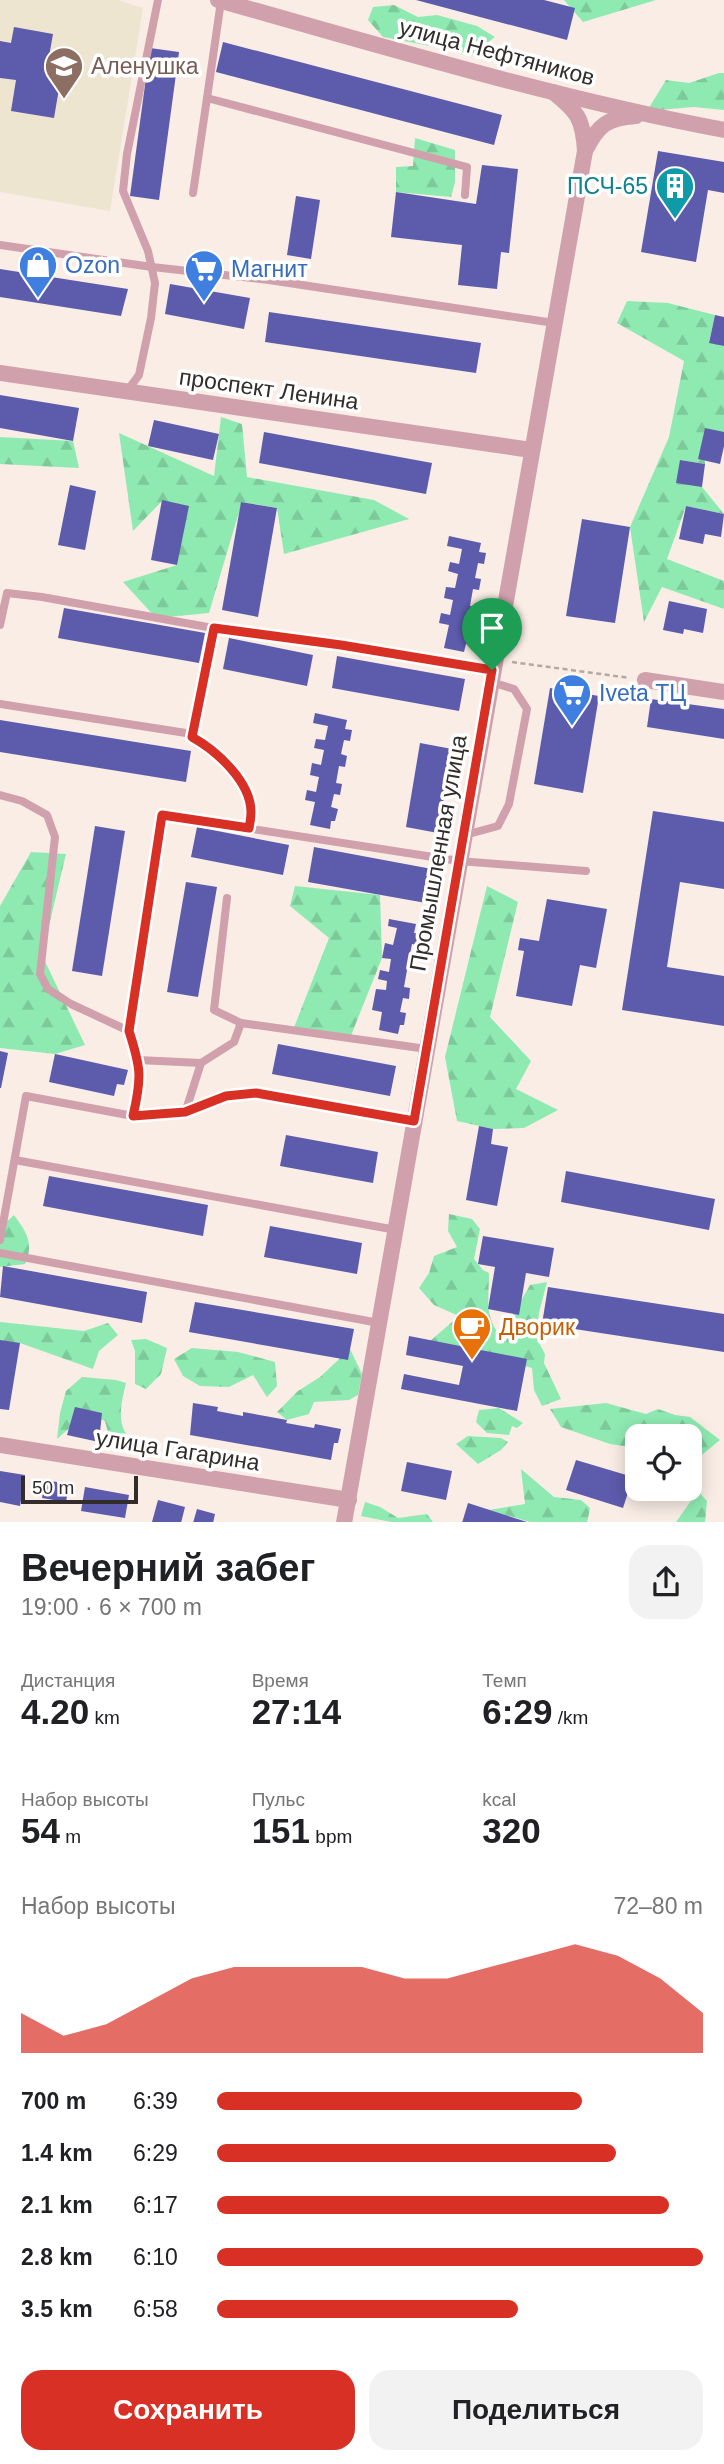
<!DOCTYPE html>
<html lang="ru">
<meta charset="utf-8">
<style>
:root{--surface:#fff;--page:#f2f2f2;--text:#202124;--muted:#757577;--accent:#d93025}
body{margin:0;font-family:Arial,sans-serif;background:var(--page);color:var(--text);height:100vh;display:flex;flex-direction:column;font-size:26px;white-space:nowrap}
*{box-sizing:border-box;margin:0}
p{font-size:23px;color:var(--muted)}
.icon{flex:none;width:38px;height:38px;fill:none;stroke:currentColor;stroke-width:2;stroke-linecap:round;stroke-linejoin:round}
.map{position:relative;height:1522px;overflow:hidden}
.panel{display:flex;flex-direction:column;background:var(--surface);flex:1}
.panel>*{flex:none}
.buttons{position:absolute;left:625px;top:1424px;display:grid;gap:14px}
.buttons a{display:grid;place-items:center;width:77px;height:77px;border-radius:14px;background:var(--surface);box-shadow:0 4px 18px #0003;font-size:35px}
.scale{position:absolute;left:21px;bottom:18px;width:117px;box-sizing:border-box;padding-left:7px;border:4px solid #322d2a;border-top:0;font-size:19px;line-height:24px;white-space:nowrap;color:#322d2a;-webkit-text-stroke:5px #fff;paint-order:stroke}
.pin{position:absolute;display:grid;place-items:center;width:60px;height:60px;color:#fff;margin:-72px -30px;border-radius:50% 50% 50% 0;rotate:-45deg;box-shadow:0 0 7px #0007}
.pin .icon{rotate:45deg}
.round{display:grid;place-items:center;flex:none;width:74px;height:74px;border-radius:21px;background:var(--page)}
.summary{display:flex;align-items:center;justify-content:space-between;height:119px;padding:0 21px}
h1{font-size:38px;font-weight:600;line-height:52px}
.figures{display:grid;grid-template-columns:repeat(3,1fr);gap:10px;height:119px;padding:7px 21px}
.figures div{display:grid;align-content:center}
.figures b{font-size:35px;font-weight:600}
.figures small{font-size:19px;font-weight:400}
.figures p{font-size:19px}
.chart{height:196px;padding:14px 21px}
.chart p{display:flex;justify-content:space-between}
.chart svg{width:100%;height:126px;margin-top:7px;fill:var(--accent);opacity:.7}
.primary-button{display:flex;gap:14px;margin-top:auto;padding:14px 21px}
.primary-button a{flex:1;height:80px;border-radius:21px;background:var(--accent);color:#fff;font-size:28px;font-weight:600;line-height:80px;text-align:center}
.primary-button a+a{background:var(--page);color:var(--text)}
ul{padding:0 21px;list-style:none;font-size:23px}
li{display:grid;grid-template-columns:112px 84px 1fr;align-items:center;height:52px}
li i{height:18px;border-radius:9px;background:var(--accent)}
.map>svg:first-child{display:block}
.education{fill:#eee5d0}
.forest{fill:url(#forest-firs)}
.building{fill:#5d5bac}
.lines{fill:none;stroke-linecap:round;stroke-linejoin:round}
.path{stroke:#b3a9a3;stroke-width:2.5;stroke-dasharray:5 3.5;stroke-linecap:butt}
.service{stroke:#d0a1ad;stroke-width:8}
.minor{stroke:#d0a1ad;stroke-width:16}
.route-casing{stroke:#fff;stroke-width:14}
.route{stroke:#d93025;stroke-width:9}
.labels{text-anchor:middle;stroke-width:7;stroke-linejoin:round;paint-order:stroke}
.street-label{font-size:23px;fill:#322d2a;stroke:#fff}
.education-label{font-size:23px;fill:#785e54;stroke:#fff;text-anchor:start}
.culture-label{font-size:23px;fill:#0d838f;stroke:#fff;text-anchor:end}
.shop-label{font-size:23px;fill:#366cbe;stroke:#fff;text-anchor:start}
.food-label{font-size:23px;fill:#c56008;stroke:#fff;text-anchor:start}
</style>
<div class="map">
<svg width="724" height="1523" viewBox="0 0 724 1523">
<defs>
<pattern id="forest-firs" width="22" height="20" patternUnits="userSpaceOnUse" patternTransform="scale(1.75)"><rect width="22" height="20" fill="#8feab2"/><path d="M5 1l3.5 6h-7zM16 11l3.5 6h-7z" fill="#7cc999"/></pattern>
</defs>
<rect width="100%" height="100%" fill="#f9ede5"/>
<path class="education" d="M0 0H118L143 8 110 211 0 192Z"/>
<g class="forest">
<path d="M564 0H656L583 22Z"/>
<path d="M394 5 418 17 437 15 477 26 495 37 472 54 383 37 368 20 373 7Z"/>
<path d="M719 73H724V110L694 107 647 111 666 80 689 83Z"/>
<path d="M415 138 455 150V182L451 197 396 192V167L413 166Z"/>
<path d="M627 301 668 303 715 315 709 342 724 346V440L705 428V464L680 460 724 514 686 506 667 559 724 581V609L662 587 644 622 630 527 669 437 684 361 617 323Z"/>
<path d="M221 417 242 424 247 477 374 500 409 519 284 554 277 508 242 502 209 613 156 618 123 582 177 565 162 501 133 531 119 433 214 476Z"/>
<path d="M0 437 73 441 79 468 0 464Z"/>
<path d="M31 852 66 854 42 955 85 1045 55 1054 0 1048V906Z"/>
<path d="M295 886 380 895 382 958 350 1038 293 1030 329 938 290 906Z"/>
<path d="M487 886 518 902 490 1017 531 1061 516 1089 558 1110 524 1128 493 1129 457 1121 445 1057Z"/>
<path d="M449 1214 472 1219 480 1229 474 1259 483 1270 489 1273C489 1303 483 1319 506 1342L510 1320 530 1285 547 1282 539 1313 536 1337 545 1354 544 1363 561 1399 542 1406 534 1390 532 1368 503 1360 422 1348 459 1316 434 1305 419 1288 429 1273 434 1256 457 1247 448 1231Z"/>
<path d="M14 1215C27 1233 34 1243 25 1264L0 1267V1228Z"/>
<path d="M0 1322 84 1331 108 1323 118 1335 99 1351 93 1369 20 1343 0 1344Z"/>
<path d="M146 1339 167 1348 161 1374 146 1389 135 1384V1351L131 1340Z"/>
<path d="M192 1348 238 1352 275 1362 277 1386 267 1397 253 1375 229 1387 200 1386 183 1376 174 1359Z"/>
<path d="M350 1349 362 1374 358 1395 349 1400 314 1402 309 1414 287 1420 277 1412 298 1391 320 1377Z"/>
<path d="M82 1377 116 1380 126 1383C122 1400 116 1422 128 1436L111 1444 105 1421 87 1413 57 1439 60 1413 66 1391Z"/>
<path d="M606 1403 646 1414 658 1409 675 1415 690 1417 720 1440 703 1454 690 1453V1437H637V1448L610 1444 561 1427 550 1409Z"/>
<path d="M499 1408 523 1423 517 1428 512 1426 509 1435 487 1433 476 1422 479 1410Z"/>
<path d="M468 1436 501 1438 508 1442 501 1450 478 1464 456 1444Z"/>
<path d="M521 1469 554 1497 581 1500 590 1508 587 1523 530 1522 489 1510 525 1504Z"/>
<path d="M698 1491 707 1501 705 1522H676Z"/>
<path d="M365 1502 380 1507 398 1518 427 1514 433 1522H391L361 1516Z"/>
</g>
<g class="building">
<path d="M416 0H544L575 8 567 40Z"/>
<path d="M14 27 53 34 47 68 62 71 54 118 11 111 16 80 0 78V41L11 43Z"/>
<path d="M223 42 502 115 494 145 216 72Z"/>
<path d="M150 48 179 52 159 200 130 196Z"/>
<path d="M658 151 724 162V193L708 190 696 262 641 252Z"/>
<path d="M482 165 518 169 509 253 501 252 497 289 458 285 462 245 391 237 396 192 476 204Z"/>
<path d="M296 196 320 200 311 259 287 255Z"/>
<path d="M0 269 128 289 121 316 0 297Z"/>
<path d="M170 284 250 298 244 329 165 314Z"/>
<path d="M269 312 481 343 476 373 265 342Z"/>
<path d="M715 315 724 317V346L709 343Z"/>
<path d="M0 395 79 408 73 441 0 428Z"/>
<path d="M154 420 219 434 213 460 148 446Z"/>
<path d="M705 428 724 432V446L720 464 698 459Z"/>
<path d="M264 432 432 463 426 494 259 463Z"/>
<path d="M680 460 705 464 702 487 676 483Z"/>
<path d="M70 485 96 491 85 550 58 545Z"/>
<path d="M162 500 189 506 177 565 151 560Z"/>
<path d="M241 502 277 508 258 617 222 610Z"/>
<path d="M686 506 724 514 721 537 705 534 703 544 679 539Z"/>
<path d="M582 519 630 527 615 623 566 616Z"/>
<path d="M449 536 481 543 479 552 486 553 484 564 478 563 475 578 481 579 479 590 473 589 470 606 476 607 474 618 468 617 466 630 472 632 469 644H466L464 652 444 648 449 625 439 623 441 613 450 615 453 600 444 598 446 587 455 588 458 574 448 571 450 562 459 564 462 549 447 546Z"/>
<path d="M669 601 707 609 703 633 684 629 683 634 663 630Z"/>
<path d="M64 608 205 633 199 663 58 638Z"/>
<path d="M229 638 313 655 307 686 223 669Z"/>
<path d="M337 656 465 679 459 711 332 688Z"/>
<path d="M550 688 599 696 583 793 534 784Z"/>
<path d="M651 699 724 709V739L647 727Z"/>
<path d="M315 713 347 720 345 729 352 730 350 741 344 740 341 754 347 756 345 767 339 766 336 783 342 784 340 795 334 794 331 807 338 809 335 821H331L330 829 310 825 315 802 305 800 307 790 316 792 319 777 310 775 312 763 321 765 324 750 314 748 316 739 325 740 328 726 313 723Z"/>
<path d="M0 720 191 751 186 782 0 752Z"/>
<path d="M420 743 452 749 438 833 406 827Z"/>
<path d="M653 811 724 822V889L680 882 667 967 724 976V1026L622 1010Z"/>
<path d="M95 826 125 831 102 976 72 971Z"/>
<path d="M197 827 289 845 283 875 191 857Z"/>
<path d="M314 847 432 869 426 903 308 882Z"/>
<path d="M186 882 217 887 198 997 167 992Z"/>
<path d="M547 899 607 909 596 968 580 965 572 1006 516 996 524 951 518 950 520 938 539 941Z"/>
<path d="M389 919 416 924 414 933 421 934 418 945 412 944 409 959 416 960 413 971 407 970 404 987 410 988 409 999 403 998 400 1012 406 1013 404 1025H400L398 1034 379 1030 382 1012 372 1010 376 989 386 990 387 981 378 979 380 970 389 972 391 959 382 958 385 943 393 945 397 928 388 926Z"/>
<path d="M278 1044 396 1066 390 1096 272 1074Z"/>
<path d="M0 1051 8 1053 1 1088H0Z"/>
<path d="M55 1054 128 1070 124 1085 117 1084 114 1096 49 1082Z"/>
<path d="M479 1126 493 1129 491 1144 508 1147 497 1206 466 1200Z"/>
<path d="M286 1135 378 1152 373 1183 280 1166Z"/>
<path d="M566 1171 715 1199 709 1230 561 1202Z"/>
<path d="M49 1176 208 1205 203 1236 43 1206Z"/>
<path d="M270 1226 362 1243 357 1274 264 1257Z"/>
<path d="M483 1236 554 1248 549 1277 526 1273 519 1315 488 1309 495 1267 478 1264Z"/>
<path d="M3 1266 147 1292 142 1323 0 1297Z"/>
<path d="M548 1287 724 1314V1352L542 1324Z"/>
<path d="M195 1302 354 1329 348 1360 189 1332Z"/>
<path d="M409 1336 527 1359 517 1411 401 1389 404 1374 459 1385 463 1366 406 1355Z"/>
<path d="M0 1340 20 1343 9 1410 0 1409Z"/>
<path d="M193 1403 218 1407 217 1411 243 1416V1412L287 1420 286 1423 314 1428 315 1424 341 1429 338 1443H334L331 1460 190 1435Z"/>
<path d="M75 1407 102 1413 99 1442 67 1435Z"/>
<path d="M576 1460 633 1477 623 1508 566 1490Z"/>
<path d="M407 1462 452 1471 446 1500 401 1491Z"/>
<path d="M0 1471 25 1475 20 1506 0 1502Z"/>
<path d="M45 1480 69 1484 66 1502 42 1498Z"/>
<path d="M85 1487 129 1495 125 1518 81 1511Z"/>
<path d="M158 1500 185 1507 181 1523 152 1522Z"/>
<path d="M468 1503 527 1522V1523H462Z"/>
<path d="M197 1509 215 1514 213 1523H193Z"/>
</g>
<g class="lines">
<path class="path" d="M512 662 630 678"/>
<g class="service">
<path d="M221 1 207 98 467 167 465 195"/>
<path d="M193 193 207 98"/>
<path d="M0 245 152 267 269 280 554 323"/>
<path d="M127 391 139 375 151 318 155 283 148 251 123 191 127 154 158 0"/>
<path d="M0 625 7 593 42 597 224 630 341 645 492 670"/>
<path d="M0 704 186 733C213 748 251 779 251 812 251 817 249 823 249 828"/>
<path d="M192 737 214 628"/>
<path d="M0 795 22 801 47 815 55 837 40 974 48 989 71 1004 129 1031C141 1068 142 1077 133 1116"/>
<path d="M465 835 498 826 509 804 527 709 514 689 491 682"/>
<path d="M227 898 214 1010 241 1023 427 1049"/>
<path d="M129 1031 162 815 459 861 586 871"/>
<path d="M138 1060 201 1063"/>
<path d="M185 1113 201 1063 234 1042 241 1023"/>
<path d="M15 1160 396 1230"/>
<path d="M0 1240 26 1096 133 1116 185 1113 226 1096 256 1093 414 1121"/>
<path d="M0 1253 379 1323"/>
</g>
<g class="minor">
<path d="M218 0C386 47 553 98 724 130"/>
<path d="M586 149C599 124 608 118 636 116"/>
<path d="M0 373 531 450"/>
<path d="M645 680 724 692"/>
<path d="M0 1445 349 1500"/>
<path d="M344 1523 585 151C583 119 578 112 553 92"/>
</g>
</g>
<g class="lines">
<g class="route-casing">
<path id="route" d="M214 628 341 645 492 670 414 1121 256 1093 226 1096 185 1112 133 1116C142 1077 141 1068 129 1031L162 815 249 828C250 823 251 817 251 812 251 782 217 751 192 737Z"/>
</g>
<use href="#route" class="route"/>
</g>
<defs>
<g id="school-pin" transform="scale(2.0125)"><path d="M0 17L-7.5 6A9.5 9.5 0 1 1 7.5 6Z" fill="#8d6e63" stroke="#fff"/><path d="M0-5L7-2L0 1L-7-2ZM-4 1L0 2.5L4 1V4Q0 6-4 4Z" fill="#fff"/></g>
<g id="building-pin" transform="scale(2.0125)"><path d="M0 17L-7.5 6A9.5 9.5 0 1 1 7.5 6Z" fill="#0f9aa8" stroke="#fff"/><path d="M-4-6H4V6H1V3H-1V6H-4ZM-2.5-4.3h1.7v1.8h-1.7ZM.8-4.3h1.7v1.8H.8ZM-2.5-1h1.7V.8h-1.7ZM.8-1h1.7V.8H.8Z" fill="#fff"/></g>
<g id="shop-pin" transform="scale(2.0125)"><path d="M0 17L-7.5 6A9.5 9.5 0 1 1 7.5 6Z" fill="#3f7fe0" stroke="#fff"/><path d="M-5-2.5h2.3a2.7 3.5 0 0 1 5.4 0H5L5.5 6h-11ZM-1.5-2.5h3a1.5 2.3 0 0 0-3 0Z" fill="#fff"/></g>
<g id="supermarket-pin" transform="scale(2.0125)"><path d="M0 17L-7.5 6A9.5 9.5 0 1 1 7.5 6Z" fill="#3f7fe0" stroke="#fff"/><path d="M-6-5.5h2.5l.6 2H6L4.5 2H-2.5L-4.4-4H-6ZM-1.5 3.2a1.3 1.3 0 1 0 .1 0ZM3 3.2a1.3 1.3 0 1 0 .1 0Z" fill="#fff"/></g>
<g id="cafe-pin" transform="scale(2.0125)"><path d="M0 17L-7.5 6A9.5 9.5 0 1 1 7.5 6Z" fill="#e8710a" stroke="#fff"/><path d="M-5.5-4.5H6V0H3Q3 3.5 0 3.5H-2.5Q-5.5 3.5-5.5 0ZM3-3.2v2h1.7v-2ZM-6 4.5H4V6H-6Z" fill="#fff"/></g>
</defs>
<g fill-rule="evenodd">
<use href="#school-pin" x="64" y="66"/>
<use href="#building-pin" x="675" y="186"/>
<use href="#shop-pin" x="38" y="265"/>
<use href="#supermarket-pin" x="204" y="269"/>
<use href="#supermarket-pin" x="572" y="693"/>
<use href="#cafe-pin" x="472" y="1327"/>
</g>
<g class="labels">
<g class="street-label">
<text transform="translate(497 52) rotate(15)" y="8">улица Нефтяников</text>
<text transform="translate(269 389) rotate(8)" y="8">проспект Ленина</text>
<text transform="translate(438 853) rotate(-80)" y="8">Промышленная улица</text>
<text transform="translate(178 1450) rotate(9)" y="8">улица Гагарина</text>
</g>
<g class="education-label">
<text x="91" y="74">Аленушка</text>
</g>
<g class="culture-label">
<text x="648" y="194">ПСЧ-65</text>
</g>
<g class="shop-label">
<text x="65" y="273">Ozon</text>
<text x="231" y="277">Магнит</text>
<text x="599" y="701">Iveta ТЦ</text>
</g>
<g class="food-label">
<text x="499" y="1335">Дворик</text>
</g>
</g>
</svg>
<div class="buttons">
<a><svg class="icon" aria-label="locate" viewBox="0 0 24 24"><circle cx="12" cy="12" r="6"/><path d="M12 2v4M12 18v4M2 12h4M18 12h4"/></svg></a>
</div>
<div class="scale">50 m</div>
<div class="pin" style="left:492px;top:670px;background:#1e9e55"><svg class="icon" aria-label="arrive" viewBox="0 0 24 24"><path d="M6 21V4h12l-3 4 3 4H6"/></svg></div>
</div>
<section class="panel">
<div class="summary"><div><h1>Вечерний забег</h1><p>19:00 · 6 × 700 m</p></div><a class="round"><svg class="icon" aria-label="share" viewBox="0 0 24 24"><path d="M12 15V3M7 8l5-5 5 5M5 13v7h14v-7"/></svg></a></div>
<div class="figures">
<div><p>Дистанция</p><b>4.20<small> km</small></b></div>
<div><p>Время</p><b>27:14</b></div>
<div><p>Темп</p><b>6:29<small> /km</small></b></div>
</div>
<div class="figures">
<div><p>Набор высоты</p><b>54<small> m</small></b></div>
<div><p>Пульс</p><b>151<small> bpm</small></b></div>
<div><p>kcal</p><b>320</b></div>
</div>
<div class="chart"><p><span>Набор высоты</span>72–80 m</p>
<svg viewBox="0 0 160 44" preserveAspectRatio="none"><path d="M0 44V30L10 38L20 34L30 26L40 18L50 14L60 14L70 14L80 14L90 18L100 18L110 14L120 10L130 6L140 10L150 18L160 30V44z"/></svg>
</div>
<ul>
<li><b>700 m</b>6:39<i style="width:75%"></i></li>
<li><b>1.4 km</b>6:29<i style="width:82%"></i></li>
<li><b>2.1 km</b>6:17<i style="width:93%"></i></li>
<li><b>2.8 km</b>6:10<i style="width:100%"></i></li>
<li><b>3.5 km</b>6:58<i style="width:62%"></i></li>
</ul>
<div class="primary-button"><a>Сохранить</a><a>Поделиться</a></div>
</section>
